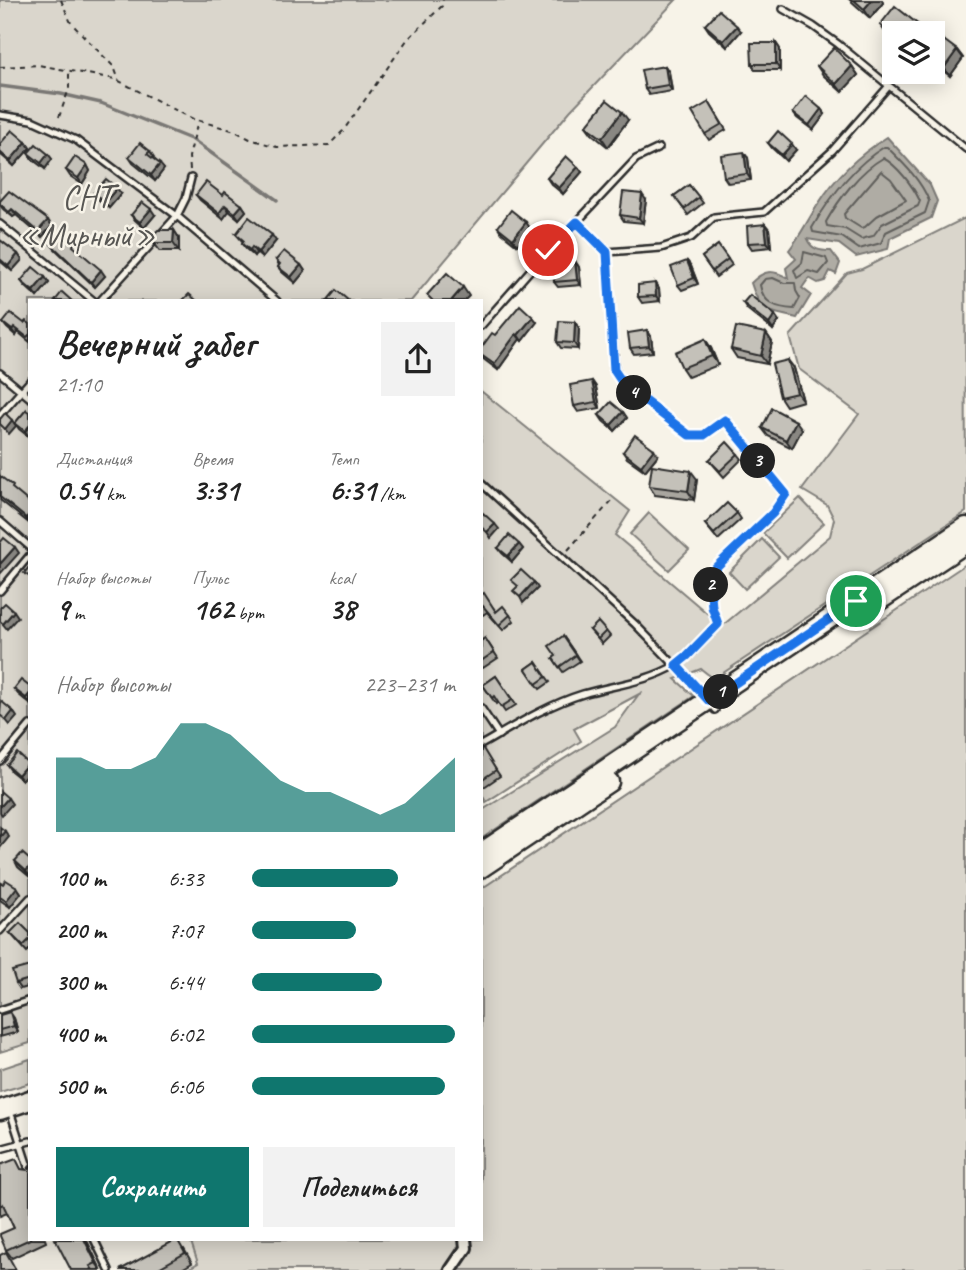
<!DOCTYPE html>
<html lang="ru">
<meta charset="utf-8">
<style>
:root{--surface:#fff;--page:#f2f2f2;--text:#222;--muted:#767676;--accent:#0f766e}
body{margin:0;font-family:Caveat,sans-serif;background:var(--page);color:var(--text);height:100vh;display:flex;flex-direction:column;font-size:26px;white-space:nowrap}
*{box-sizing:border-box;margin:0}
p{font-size:23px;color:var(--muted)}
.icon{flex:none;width:38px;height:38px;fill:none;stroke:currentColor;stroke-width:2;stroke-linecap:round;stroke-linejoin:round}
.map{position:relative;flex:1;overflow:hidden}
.panel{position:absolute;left:28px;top:299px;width:455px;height:942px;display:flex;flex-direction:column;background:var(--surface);border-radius:0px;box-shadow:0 4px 18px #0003}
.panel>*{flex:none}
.controls{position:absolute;left:882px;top:21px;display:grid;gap:14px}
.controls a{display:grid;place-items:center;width:63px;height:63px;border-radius:0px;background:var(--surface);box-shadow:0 4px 18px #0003;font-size:35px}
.pin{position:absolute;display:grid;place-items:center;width:60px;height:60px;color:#fff;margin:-30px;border:4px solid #fff;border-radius:50%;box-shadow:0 2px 7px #0007}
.km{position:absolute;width:35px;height:35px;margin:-18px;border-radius:50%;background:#222;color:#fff;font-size:19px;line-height:35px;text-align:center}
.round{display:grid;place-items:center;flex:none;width:74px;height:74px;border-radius:0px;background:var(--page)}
.headline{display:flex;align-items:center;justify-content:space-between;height:119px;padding:0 28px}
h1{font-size:38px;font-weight:600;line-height:52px}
.figures{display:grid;grid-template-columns:repeat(3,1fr);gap:10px;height:119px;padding:7px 28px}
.figures div{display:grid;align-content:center}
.figures b{font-size:30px;font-weight:600}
.figures small{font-size:19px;font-weight:400}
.figures p{font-size:19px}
.chart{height:196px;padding:14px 28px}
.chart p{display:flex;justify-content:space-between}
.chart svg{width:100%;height:126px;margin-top:7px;fill:var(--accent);opacity:.7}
.action{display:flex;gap:14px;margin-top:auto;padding:14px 28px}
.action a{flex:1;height:80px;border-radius:0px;background:var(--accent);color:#fff;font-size:28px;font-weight:600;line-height:80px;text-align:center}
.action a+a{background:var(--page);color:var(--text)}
ul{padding:0 28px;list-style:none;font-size:23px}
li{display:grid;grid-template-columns:112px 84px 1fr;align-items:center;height:52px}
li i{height:18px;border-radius:9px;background:var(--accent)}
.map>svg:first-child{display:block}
.built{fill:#e8e4da}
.green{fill:#dad6cc;stroke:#82807c;stroke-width:2}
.water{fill:#afaca4;stroke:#7a7874;stroke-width:2}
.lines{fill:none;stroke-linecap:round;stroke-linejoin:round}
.shore{stroke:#605f5b;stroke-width:2}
.stream{stroke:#7a7874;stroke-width:3.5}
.service-casing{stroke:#2b2b2b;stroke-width:10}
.minor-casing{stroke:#2b2b2b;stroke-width:16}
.primary-casing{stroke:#2b2b2b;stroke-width:23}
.path{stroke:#2b2b2b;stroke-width:2;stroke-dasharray:5 5;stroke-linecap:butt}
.service{stroke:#f7f3e8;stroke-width:5}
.minor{stroke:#f7f3e8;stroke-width:10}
.primary{stroke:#f7f3e8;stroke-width:18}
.wall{fill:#a9a69f;stroke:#2b2b2b;stroke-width:2}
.shaded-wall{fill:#898782;stroke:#2b2b2b;stroke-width:2}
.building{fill:#c4c1b9;stroke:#2b2b2b;stroke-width:2}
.route-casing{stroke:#fff;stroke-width:14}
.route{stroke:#1a73e8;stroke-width:9}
.labels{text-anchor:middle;stroke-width:5;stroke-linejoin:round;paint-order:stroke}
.park-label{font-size:33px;fill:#575653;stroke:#f7f3e8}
</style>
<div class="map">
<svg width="966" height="1270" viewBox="0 0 966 1270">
<rect width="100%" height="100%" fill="#f7f3e8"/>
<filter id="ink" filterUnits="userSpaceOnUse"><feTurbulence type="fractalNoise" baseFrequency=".0143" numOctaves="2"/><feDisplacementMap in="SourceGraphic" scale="14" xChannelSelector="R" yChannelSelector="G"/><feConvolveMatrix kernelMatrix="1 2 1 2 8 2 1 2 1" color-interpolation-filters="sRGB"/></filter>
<g filter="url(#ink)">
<path class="built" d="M30 1165V1239H190L198 1263 186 1270H0V1175Z"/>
<g class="green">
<path d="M0 0H676L570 111 411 301H30V1043L0 1052Z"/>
<path d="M965 218 966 512 714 679 701 669 675 679 694 696 481 839V811L615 727 639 694 643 692 574 729 581 741 486 802 481 793V391L630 511 615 535 722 626 830 536 834 519 827 505 802 490 859 414 799 369 790 336 847 273 862 269Z"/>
<path d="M800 498 824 523 787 558 763 533Z"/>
<path d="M649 513 689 550 669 570 630 534Z"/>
<path d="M762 539 779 557 745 589 729 572Z"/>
<path d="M966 564V1270H186L198 1263 190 1239H481V889Z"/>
<path d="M30 1059V1083L0 1092V1069Z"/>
</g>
<path class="water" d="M887 137 930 185 937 201 931 218 890 238 888 249 856 257 839 244 807 239C812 250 820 251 831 251L840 263 836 274 830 271 825 281 818 283 809 278 802 288 811 295 797 318C769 311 761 315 751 283 764 270 772 269 788 278L786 268 796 259 789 250C801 235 808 219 819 203 836 176 860 154 887 137Z"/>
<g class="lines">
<g class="shore">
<path d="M884 147H887C903 163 921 180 929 201L925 213 886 232 881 243 859 249 842 237 813 232 812 228C830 197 853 166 884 147Z"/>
<path d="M883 158C897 165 913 186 920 201L918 206 882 224 873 236 861 239 845 229 827 226 826 222C839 199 860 171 883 158Z"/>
<path d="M881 171 891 179 906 200 877 216 865 227 861 228 845 218 844 214Z"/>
<path d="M804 252 826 258 828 263 819 274 808 271 797 278 794 270 802 263Z"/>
<path d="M773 278 784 283H795L796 291 800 298 794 309C777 308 763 304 760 285L765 279Z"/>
</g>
<path class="stream" d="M0 86 61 94 101 103 193 140 277 200"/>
<g class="service-casing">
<g id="service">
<path d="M783 9 813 26 838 44 966 149"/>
<path d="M0 115 32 120 76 140 177 216 277 301"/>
<path d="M577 222 636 159 659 148"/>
<path d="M0 224 94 301"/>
<path d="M100 301 177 216 186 198 191 178"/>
<path d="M481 326 548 250 577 222 607 252"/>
<path d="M0 373 30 398"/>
<path d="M0 415 30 381"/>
<path d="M481 483 635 624 697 688 715 710"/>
<path d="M0 521 30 547"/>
<path d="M0 591 30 555"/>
<path d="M481 708 499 735"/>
<path d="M481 745C514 726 547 705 583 694 614 685 647 682 676 665 692 655 705 638 718 624L712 607 711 595 715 568 773 513 786 494 725 420 704 435H689L624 385 615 370 607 252 661 248 691 238 714 217 764 212 832 151 888 87"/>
<path d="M0 761 30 725"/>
<path d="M0 931 30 898"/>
<path d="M0 1010 30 1000"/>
<path d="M12 1117 30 1173"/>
<path d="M0 1149 30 1141"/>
<path d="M94 1239 109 1270"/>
</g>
</g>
<g class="minor-casing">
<path id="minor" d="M451 1270 466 1248 465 1239"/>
</g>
<g class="primary-casing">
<g id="primary">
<path d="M865 610 966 543"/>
<path d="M481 853 966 527"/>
<path d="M481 868 609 782"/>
<path d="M0 1110 30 1100"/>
</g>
</g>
<g class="path">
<path d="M61 0 71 23 114 67 119 80"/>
<path d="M0 67 38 65 115 79 193 119 235 131 250 139 277 147 329 145 343 131 407 40 442 6 443 0"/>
<path d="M59 117 69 89V71"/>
<path d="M190 170 189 157 198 121"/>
<path d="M568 550 614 498"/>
</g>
<use href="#service" class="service"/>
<use href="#minor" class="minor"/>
<use href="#primary" class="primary"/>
</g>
<g class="wall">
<path d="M850 0H882L883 3 870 18Z"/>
<path d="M705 25 741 31 727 47 709 31Z"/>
<path d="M880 25 894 33V40L886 33Z"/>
<path d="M933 42 957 50 963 58 950 76 933 63Z"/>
<path d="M776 43 780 49V70H755L752 64Z"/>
<path d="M665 66 669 72 672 91 649 95 645 89Z"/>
<path d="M817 66H852L858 75 842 92 823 75Z"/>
<path d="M709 102 726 130 709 140 705 134Z"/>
<path d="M821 109 825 114 813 130 797 118 793 113Z"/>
<path d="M628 120 608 147 592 134 586 126Z"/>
<path d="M26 142 30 148 14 166 0 154V144Z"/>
<path d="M768 143 796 150 786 161 772 148Z"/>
<path d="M150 151 154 157 153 158 164 169 155 181 133 163 129 157Z"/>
<path d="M28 153 48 154 52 159 45 169 32 159Z"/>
<path d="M748 158 751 180 728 183 724 177Z"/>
<path d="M87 165 90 171 82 184 70 176 66 170Z"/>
<path d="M578 167 582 172 563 194 551 184 547 178Z"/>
<path d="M689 185 703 203 688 215 674 196Z"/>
<path d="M94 193 121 194 109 208 98 199Z"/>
<path d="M196 195H223L242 205 246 211 239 219 229 211 223 219 200 200Z"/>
<path d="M646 200 643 223 624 221 620 215Z"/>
<path d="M0 201 52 226 42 237 16 215 13 217 3 209 0 205Z"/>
<path d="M131 215H155L144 228 135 220Z"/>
<path d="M765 224 769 229 771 247 752 249 748 243Z"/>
<path d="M498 227 530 228 517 245 502 233Z"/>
<path d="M174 230 179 238V251H160L154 243Z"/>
<path d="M236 234 276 241 262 258 256 253 254 256 246 249 242 244 243 242Z"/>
<path d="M0 240 18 254 22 260 12 271 0 261Z"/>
<path d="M51 244 78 250V251L105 276 95 287 55 249Z"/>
<path d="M718 245 732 265 716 277 702 257Z"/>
<path d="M276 260 301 265 305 271 295 283 282 272 278 267 279 265Z"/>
<path d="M575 261 579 267 581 285 558 287 554 282Z"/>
<path d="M687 261 691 266 698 284 682 290 678 285Z"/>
<path d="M45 277 49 283 37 297 25 286 21 281Z"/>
<path d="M659 289 660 301 642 303 638 297Z"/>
<path d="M743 303 779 321 773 330 747 309Z"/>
<path d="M533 317 537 322 522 341 520 339 498 370 482 358 481 348 495 335Z"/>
<path d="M3 323 30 324V342L18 332 16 336 7 328Z"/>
<path d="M579 328 578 349 561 348 557 342Z"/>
<path d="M647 330 651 336 653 352 634 354 630 348Z"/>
<path d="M766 333 772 342 767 364 737 358 731 349Z"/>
<path d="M705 339 711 348 718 365 688 377 682 368Z"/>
<path d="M794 368 803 401 786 406 780 397Z"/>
<path d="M592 381 596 387 600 408 578 412 574 406Z"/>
<path d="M26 410 29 437 19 429 15 423Z"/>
<path d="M623 412 627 418 615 431 603 421 599 415Z"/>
<path d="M762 428 802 429 792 448 768 436Z"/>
<path d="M623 452 658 455 645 471 627 458Z"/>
<path d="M738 454 742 459 724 477 709 460Z"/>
<path d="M0 476 30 524 0 500Z"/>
<path d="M697 479 694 500 655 495 649 486Z"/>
<path d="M737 513 741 519 718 540 705 524Z"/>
<path d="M519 544 523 549 512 562 502 553 498 548Z"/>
<path d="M481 595 497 612 510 615 514 621 503 630 487 612 483 615 481 613Z"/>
<path d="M590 630 606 631 610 636 602 644Z"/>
<path d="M563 636 580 661 563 672 553 658 556 656Z"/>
<path d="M485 638 498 658 483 668 481 666V641Z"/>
<path d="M536 662 550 682 540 689 526 669Z"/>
<path d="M496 676 516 705 505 712 498 702 496 704 483 685Z"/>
<path d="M30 687V704L18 694 14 689Z"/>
<path d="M481 748 500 776 484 787 481 783Z"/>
<path d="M7 765H30V772L22 780 11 771Z"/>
<path d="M30 860V877L18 867 15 861Z"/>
<path d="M0 882 3 884 17 887 21 893 10 907 0 900Z"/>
<path d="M10 933H30V949L27 952Z"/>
<path d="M30 966V986L20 989 16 983Z"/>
<path d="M0 1015 14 1018 18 1032 0 1037Z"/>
<path d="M0 1165 30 1239H45L46 1242 12 1258 6 1250 14 1228 7 1213 0 1216Z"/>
<path d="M86 1239 101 1270H71Z"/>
<path d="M184 1249 192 1263 180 1270H120Z"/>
</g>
<g class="shaded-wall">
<path d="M872 0H882L883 3 870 18 864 9Z"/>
<path d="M737 26 741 31 727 47 723 41Z"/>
<path d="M920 26 925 33H915Z"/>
<path d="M776 43 780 49V70L776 64Z"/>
<path d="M957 50 963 58 950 76 944 68Z"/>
<path d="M665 66 669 72 672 91 668 85Z"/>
<path d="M852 66 858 75 842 92 836 84Z"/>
<path d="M821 109 825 114 813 130 809 125Z"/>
<path d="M622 112 628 120 608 147 602 138Z"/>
<path d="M26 142 30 148 14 166 10 161Z"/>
<path d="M792 144 796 150 786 161 782 155Z"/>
<path d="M744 152 748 158 751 180 747 174Z"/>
<path d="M48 154 52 159 45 169 41 163Z"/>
<path d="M160 164 164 169 155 181 151 175Z"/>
<path d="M87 165 90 171 82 184 78 178Z"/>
<path d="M578 167 582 172 563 194 559 188Z"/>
<path d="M117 188 121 194 109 208 105 202Z"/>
<path d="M642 194 646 200 643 223 639 218Z"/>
<path d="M225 205 229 211 223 219 219 213Z"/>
<path d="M242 205 246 211 239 219 235 213Z"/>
<path d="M12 209 16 215 13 217 9 212Z"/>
<path d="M151 209 155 215 144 228 140 222Z"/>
<path d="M48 220 52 226 42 237 38 231Z"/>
<path d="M526 222 530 228 517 245 513 239Z"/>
<path d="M765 224 769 229 771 247 767 242Z"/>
<path d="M174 230 179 238V251L173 243Z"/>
<path d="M272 235 276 241 262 258 258 252Z"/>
<path d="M252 247 256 253 254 256 250 250Z"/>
<path d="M18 254 22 260 12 271 8 266Z"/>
<path d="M575 261 579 267 581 285 577 280Z"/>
<path d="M687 261 691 266 698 284 694 278Z"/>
<path d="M301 265 305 271 295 283 291 277Z"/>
<path d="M101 270 105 276 95 287 91 282Z"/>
<path d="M45 277 49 283 37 297 33 291Z"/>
<path d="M655 283 659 289 660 301 656 296Z"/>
<path d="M463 287 469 296 464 301H451Z"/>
<path d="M775 315 779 321 773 330 769 324Z"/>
<path d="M533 317 537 322 522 341 518 335Z"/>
<path d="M575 322 579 328 578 349 574 343Z"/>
<path d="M14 327 18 332 16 336 12 330Z"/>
<path d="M647 330 651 336 653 352 649 346Z"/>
<path d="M766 333 772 342 767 364 761 356Z"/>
<path d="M516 334 520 339 498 370 494 364Z"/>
<path d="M705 339 711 348 718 365 712 356Z"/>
<path d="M788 360 794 368 803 401 797 393Z"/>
<path d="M592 381 596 387 600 408 596 402Z"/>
<path d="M623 412 627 418 615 431 611 425Z"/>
<path d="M12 420 16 426 9 434 5 429Z"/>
<path d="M796 421 802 429 792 448 786 440Z"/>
<path d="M30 425V436L29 437 25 431Z"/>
<path d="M654 449 658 455 645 471 641 466Z"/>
<path d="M691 471 697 479 694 500 688 491Z"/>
<path d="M30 513V524L26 518Z"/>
<path d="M495 524 499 529 491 538 487 532Z"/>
<path d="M519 544 523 549 512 562 508 556Z"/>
<path d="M15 547 19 553 0 574V564Z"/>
<path d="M534 582 538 588 523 603 520 597Z"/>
<path d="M14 611 18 617 7 629 3 624Z"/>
<path d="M30 693V704L26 698Z"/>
<path d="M13 711 17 717 10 725 6 720Z"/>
<path d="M28 763 30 765V772L22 780 18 775Z"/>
<path d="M8 798 12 804 2 815 0 812V807Z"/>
<path d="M5 831 9 837 0 848V837Z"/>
<path d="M30 866V877L26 871Z"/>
<path d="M17 887 21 893 10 907 6 901Z"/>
<path d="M10 1012 14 1018 18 1032 14 1026Z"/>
<path d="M84 1239H86L101 1270 96 1263Z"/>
</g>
<g class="building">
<path d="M854 0H872L864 9Z"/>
<path d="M895 6 920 26 915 33H894V36L880 25Z"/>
<path d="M719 10 737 26 723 41 705 25Z"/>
<path d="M937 35 957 50 944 68 933 59V42Z"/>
<path d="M751 43H776V64H752Z"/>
<path d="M834 48 852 66 836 84 817 66Z"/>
<path d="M665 66 668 85 645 89 641 70Z"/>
<path d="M806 96 821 109 809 125 793 113Z"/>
<path d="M607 100 622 112 602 138 586 126Z"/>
<path d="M709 102 722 124 705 134 692 112Z"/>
<path d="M12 130 26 142 10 161 0 152V144Z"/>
<path d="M778 131 792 144 782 155 768 143Z"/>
<path d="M140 143 150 151 147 154 160 164 151 175 129 157Z"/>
<path d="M36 144 48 154 41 163 28 153Z"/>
<path d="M744 152 747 174 724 177 721 155Z"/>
<path d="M566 156 578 167 559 188 547 178Z"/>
<path d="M75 157 87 165 78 178 66 170Z"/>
<path d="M106 179 117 188 105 202 94 193Z"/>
<path d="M206 182 223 195 225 192 242 205 235 213 225 205 219 213 196 195Z"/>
<path d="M689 185 699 197 684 209 674 196Z"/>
<path d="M9 191 48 220 38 231 12 209 9 212 0 204V201Z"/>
<path d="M623 192 642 194 639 218 620 215Z"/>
<path d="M142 202 151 209 140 222 131 215Z"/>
<path d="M511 210 526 222 513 239 498 227Z"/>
<path d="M249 217 272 235 258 252 252 247 250 250 242 244 244 241 236 234Z"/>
<path d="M765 224 767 242 748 243 747 226Z"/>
<path d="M158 230H174L173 243H154V234Z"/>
<path d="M60 233 74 244 73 246 101 270 91 282 51 244Z"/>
<path d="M0 240 18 254 8 266 0 259Z"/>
<path d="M718 245 728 259 712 271 702 257Z"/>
<path d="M284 251 301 265 291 277 278 267 280 264 276 260Z"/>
<path d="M575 261 577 280 554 282 553 263Z"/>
<path d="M687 261 694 278 678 285 671 267Z"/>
<path d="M33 267 45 277 33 291 21 281Z"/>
<path d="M447 273 463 287 451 301H433L427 295Z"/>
<path d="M655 283 656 296 638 297V285Z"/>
<path d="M336 290 349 301H327Z"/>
<path d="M62 292 72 301H55Z"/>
<path d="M189 294 197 301H182Z"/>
<path d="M750 295 775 315 769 324 743 303Z"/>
<path d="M520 305 533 317 518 335 516 334 494 364 481 355V348L492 333 495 335Z"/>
<path d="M11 313 24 323 26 321 30 324V334L27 337 14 327 12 330 3 323Z"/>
<path d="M559 321 575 322 574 343 557 342Z"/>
<path d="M736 327 766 333 761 356 731 349Z"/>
<path d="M647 330 649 346 630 348 628 333Z"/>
<path d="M705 339 712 356 682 368 675 352Z"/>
<path d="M788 360 797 393 780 397 772 364Z"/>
<path d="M592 381 596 402 574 406 570 385Z"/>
<path d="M611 402 623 412 611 425 599 415Z"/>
<path d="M772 408 796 421 786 440 762 428Z"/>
<path d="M26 410 30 413V425L25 431 15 423Z"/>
<path d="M5 413 12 420 5 429 0 424V419Z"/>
<path d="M635 435 654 449 641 466 623 452Z"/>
<path d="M727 442 738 454 720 471 709 460Z"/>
<path d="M652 465 691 471 688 491 649 486Z"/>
<path d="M0 476 13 486 12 488 30 503V513L26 518 0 497Z"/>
<path d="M727 503 737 513 714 534 705 524Z"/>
<path d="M483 513 495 524 487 532 481 527V516Z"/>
<path d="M509 535 519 544 508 556 498 548Z"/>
<path d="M4 538 15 547 0 564V543Z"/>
<path d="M30 566V577L24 573Z"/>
<path d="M521 570 534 582 520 597 513 591 518 586 511 580Z"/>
<path d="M484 593 496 612 503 606 510 615 499 625 483 606 481 608V595Z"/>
<path d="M5 603 14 611 3 624 0 621V608Z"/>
<path d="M598 622 606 631 598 639 590 630Z"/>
<path d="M563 636 576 655 559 667 553 658 556 656 549 646Z"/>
<path d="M485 638 494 652 481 661V641Z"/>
<path d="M536 662 546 677 536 684 526 669Z"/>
<path d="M496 676 512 700 501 707 494 696 492 698 483 685Z"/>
<path d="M21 680 30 687V693L26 698 14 689Z"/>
<path d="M1 701 13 711 6 720 0 715Z"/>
<path d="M482 747 496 770 481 780V748Z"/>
<path d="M17 753 28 763 18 775 7 765Z"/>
<path d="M0 791 8 798 0 807Z"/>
<path d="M0 827 5 831 0 837Z"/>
<path d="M22 853 30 860V866L26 871 15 861Z"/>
<path d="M6 880 17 887 6 901 0 897V882L3 884Z"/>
<path d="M20 923 30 933V939L23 946 10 933Z"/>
<path d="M30 966V979L16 983 12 971Z"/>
<path d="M10 1012 14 1026 0 1030V1015Z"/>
<path d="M16 1159 21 1169 27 1170 30 1166V1239L6 1250 0 1236V1234L14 1228 3 1204 0 1206V1165Z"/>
<path d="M55 1239H84L96 1263 90 1266 93 1270H71Z"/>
<path d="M177 1239 185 1253 155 1270H120Z"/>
<path d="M6 1252 16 1270H0V1255Z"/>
</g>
</g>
<g class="lines" filter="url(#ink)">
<g class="route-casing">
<path id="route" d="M548 250 577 222 607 252 614 370 624 385 689 435H704L725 420 786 494 773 513 715 568 711 595 712 607 718 624 687 656 676 665 709 701 856 601"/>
</g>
<use href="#route" class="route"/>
</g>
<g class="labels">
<g class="park-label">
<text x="87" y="208">СНТ<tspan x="87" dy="38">«Мирный»</tspan></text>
</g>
</g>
</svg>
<div class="controls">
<a><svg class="icon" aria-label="layers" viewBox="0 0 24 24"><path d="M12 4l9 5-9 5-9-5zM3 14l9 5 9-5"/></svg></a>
</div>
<div class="pin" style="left:856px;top:601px;background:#1e9e55"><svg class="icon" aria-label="arrive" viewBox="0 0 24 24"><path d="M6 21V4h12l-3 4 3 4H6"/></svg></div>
<div class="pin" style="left:548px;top:250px;background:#d93025"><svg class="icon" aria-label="check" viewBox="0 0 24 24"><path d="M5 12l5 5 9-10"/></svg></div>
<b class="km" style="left:721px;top:692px">1</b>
<b class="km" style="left:711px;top:585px">2</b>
<b class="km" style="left:758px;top:461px">3</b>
<b class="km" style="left:634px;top:393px">4</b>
<section class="panel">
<div class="headline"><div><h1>Вечерний забег</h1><p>21:10</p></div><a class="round"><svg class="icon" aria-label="share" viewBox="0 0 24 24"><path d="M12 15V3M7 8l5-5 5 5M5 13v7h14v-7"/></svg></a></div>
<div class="figures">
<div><p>Дистанция</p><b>0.54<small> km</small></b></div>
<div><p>Время</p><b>3:31</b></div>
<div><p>Темп</p><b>6:31<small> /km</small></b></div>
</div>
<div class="figures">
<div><p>Набор высоты</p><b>9<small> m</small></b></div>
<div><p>Пульс</p><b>162<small> bpm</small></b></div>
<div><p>kcal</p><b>38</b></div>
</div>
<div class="chart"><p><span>Набор высоты</span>223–231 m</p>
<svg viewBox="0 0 160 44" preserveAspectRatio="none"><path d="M0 44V18L10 18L20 22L30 22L40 18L50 6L60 6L70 10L80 18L90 26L100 30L110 30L120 34L130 38L140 34L150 26L160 18V44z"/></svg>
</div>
<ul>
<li><b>100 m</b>6:33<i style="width:72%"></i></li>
<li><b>200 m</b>7:07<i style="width:51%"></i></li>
<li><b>300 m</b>6:44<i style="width:64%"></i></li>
<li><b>400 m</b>6:02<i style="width:100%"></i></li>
<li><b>500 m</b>6:06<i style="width:95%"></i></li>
</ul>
<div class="action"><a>Сохранить</a><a>Поделиться</a></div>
</section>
</div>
